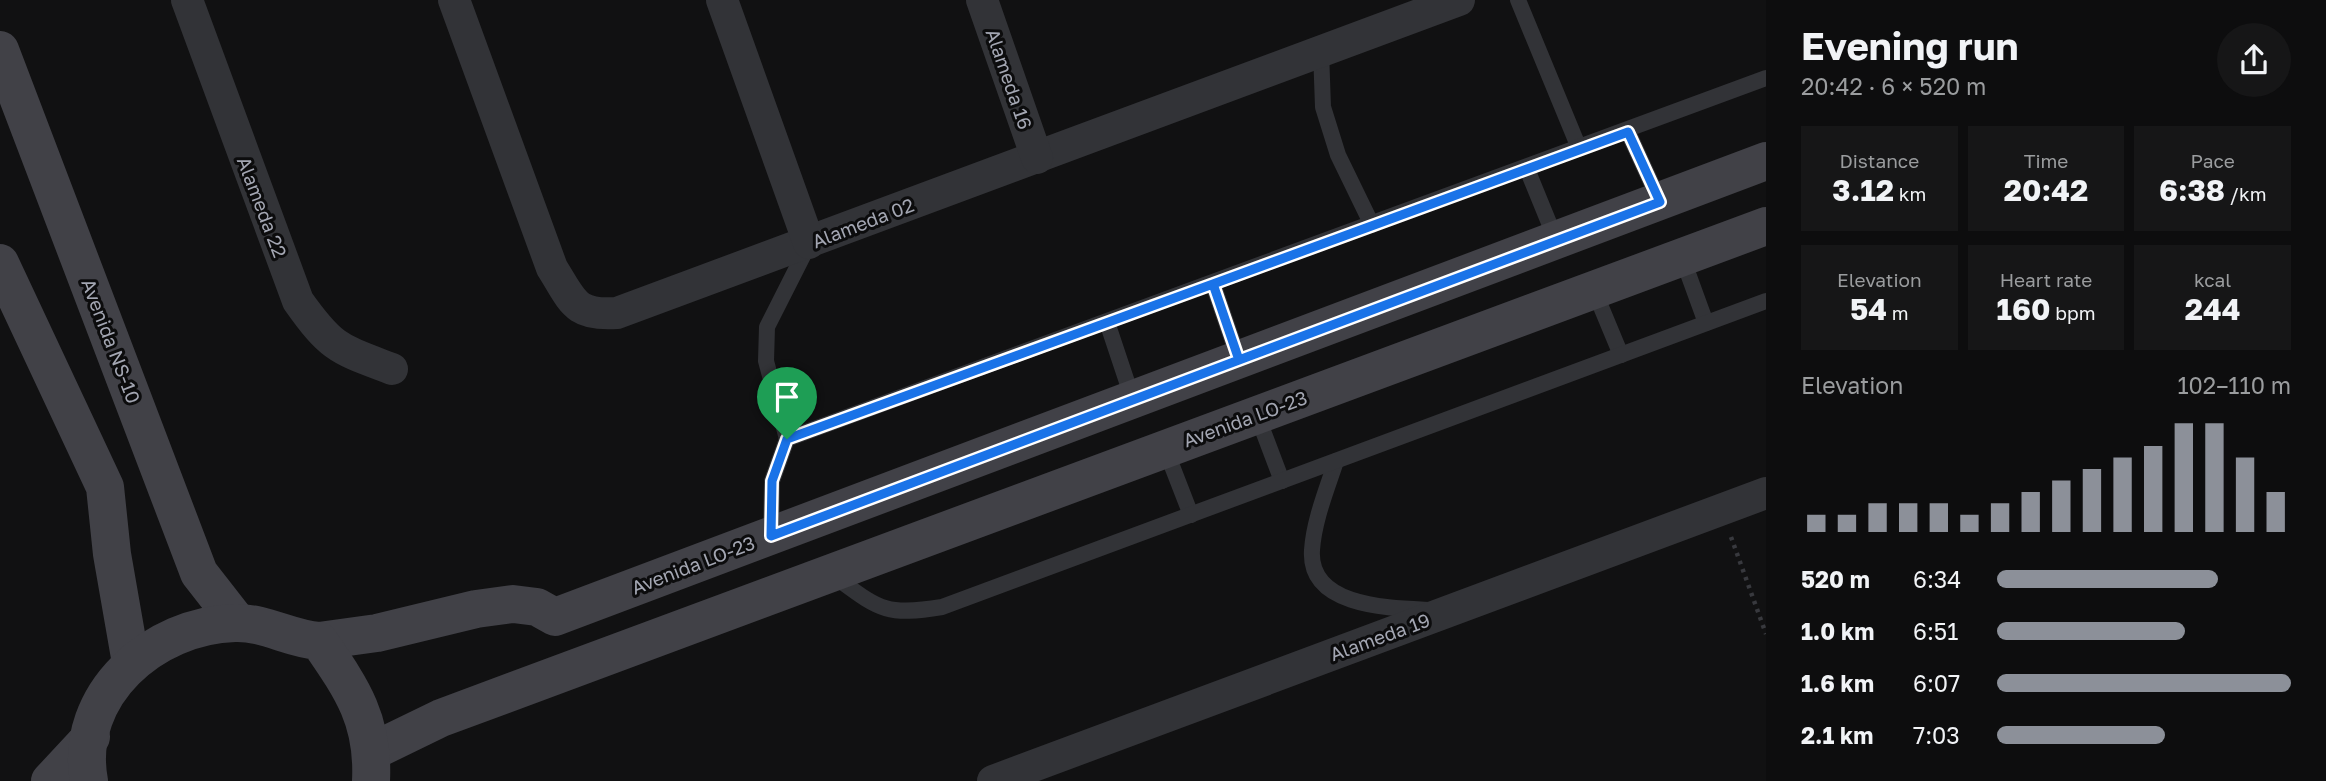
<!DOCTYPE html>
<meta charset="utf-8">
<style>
:root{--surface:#0d0d0e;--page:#161617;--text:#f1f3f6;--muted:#9a9c9e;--accent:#8c9099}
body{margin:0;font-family:"Golos Text",sans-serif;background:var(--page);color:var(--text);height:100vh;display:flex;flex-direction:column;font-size:26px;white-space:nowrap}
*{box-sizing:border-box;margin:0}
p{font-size:23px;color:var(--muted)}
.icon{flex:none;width:38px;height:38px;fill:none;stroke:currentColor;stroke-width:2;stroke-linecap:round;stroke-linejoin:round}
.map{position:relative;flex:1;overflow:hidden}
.sheet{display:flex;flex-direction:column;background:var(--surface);width:560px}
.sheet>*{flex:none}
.pin{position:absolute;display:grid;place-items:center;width:60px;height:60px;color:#fff;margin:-72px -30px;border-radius:50% 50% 50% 0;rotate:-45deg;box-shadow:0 0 7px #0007}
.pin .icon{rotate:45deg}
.round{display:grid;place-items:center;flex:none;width:74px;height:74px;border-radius:37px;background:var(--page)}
.overview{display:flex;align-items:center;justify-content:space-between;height:119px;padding:0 35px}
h1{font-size:38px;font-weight:700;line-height:52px}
.stats{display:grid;grid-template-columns:repeat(3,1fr);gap:10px;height:119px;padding:7px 35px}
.stats div{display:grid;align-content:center;border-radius:0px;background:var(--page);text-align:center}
.stats b{font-size:30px;font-weight:700}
.stats small{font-size:19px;font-weight:400}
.stats p{font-size:19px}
.chart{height:196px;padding:14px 35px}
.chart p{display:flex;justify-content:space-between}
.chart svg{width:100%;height:126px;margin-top:7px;stroke:var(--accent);stroke-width:6}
ul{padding:0 35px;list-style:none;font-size:23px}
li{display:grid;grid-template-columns:112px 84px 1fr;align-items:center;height:52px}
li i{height:18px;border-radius:9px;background:var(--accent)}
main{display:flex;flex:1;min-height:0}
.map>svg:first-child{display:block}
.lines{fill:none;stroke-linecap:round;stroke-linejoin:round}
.path{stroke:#38393e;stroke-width:4.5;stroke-dasharray:3.5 5;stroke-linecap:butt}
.lane{stroke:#323337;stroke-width:16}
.street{stroke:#323337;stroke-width:32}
.secondary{stroke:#414147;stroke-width:38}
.route-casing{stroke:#fff;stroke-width:14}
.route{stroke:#1a73e8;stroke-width:9}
.labels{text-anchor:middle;stroke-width:6;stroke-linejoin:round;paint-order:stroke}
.street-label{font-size:19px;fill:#a3a6b2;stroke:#0c0c0d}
</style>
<main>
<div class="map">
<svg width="1766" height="781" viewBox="0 0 1766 781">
<rect width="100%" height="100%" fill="#111112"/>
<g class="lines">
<path class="path" d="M1731 537 1766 634"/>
<g class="lane">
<path d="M1518 0 1579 148"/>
<path d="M1321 51 1323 107 1338 155 1372 225"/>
<path d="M1628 132 1660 202"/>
<path d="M1527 169 1556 240"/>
<path d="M1682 257 1706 323"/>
<path d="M1213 284 1239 360"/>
<path d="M1594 290 1621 355"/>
<path d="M1107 322 1133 400"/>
<path d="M1257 415 1282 481"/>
<path d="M787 439 766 361 767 327 809 244"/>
<path d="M1165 448 1191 515"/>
<path d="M1336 461C1327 489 1314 520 1312 550 1308 608 1392 608 1432 610"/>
<path d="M771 535 772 481 787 439 1766 78"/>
<path d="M831 574C878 608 883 617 942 607L1766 301"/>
</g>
<g class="street">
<path d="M187 0 298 301C332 349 339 349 392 369"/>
<path d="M454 0 552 268C573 301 574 316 617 313L1459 0"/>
<path d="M722 0 809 243"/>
<path d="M982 0 1037 158"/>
<path d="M993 781 1766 493"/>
</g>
<g class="secondary">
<path d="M0 50 199 573 238 623"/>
<path d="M0 263 105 487 112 554 131 663"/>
<path d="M319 641 377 633 476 609 513 604 537 607 555 617 1766 161"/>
<path d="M373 751 441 718 1766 226"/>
<path d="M50 781 91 737"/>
<path d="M89 781C73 694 154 625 235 623 265 622 290 639 319 641 352 689 374 720 371 781"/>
</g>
</g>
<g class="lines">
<g class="route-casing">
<path id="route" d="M787 439 772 481 771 536 1239 360 1213 284 1628 132 1660 202 1239 360 1213 284 787 439"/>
</g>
<use href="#route" class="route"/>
</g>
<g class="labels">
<g class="street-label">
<text transform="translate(1009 79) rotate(71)" y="7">Alameda 16</text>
<text transform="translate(262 207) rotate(69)" y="7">Alameda 22</text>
<text transform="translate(863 223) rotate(-21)" y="7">Alameda 02</text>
<text transform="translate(111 341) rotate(69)" y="7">Avenida NS-10</text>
<text transform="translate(1245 419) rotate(-20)" y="7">Avenida LO-23</text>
<text transform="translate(693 565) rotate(-21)" y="7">Avenida LO-23</text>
<text transform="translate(1380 637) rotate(-20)" y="7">Alameda 19</text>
</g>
</g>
</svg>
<div class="pin" style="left:787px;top:439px;background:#1e9e55"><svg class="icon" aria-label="arrive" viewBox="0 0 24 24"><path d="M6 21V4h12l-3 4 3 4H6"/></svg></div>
</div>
<section class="sheet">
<div class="overview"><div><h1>Evening run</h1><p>20:42 · 6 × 520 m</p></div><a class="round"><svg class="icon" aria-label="share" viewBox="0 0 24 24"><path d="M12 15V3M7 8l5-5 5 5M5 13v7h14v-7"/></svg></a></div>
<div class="stats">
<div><p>Distance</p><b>3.12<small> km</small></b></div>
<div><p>Time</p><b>20:42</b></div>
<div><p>Pace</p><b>6:38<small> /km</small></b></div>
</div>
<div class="stats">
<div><p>Elevation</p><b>54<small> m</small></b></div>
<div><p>Heart rate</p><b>160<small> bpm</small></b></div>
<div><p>kcal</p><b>244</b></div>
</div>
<div class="chart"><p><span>Elevation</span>102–110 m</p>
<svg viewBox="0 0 160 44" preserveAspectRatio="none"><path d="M5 44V38M15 44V38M25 44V34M35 44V34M45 44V34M55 44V38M65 44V34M75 44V30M85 44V26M95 44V22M105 44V18M115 44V14M125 44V6M135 44V6M145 44V18M155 44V30"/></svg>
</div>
<ul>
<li><b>520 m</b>6:34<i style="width:75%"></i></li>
<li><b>1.0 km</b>6:51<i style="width:64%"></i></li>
<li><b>1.6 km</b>6:07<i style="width:100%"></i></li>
<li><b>2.1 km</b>7:03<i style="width:57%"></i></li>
</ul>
</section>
</main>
